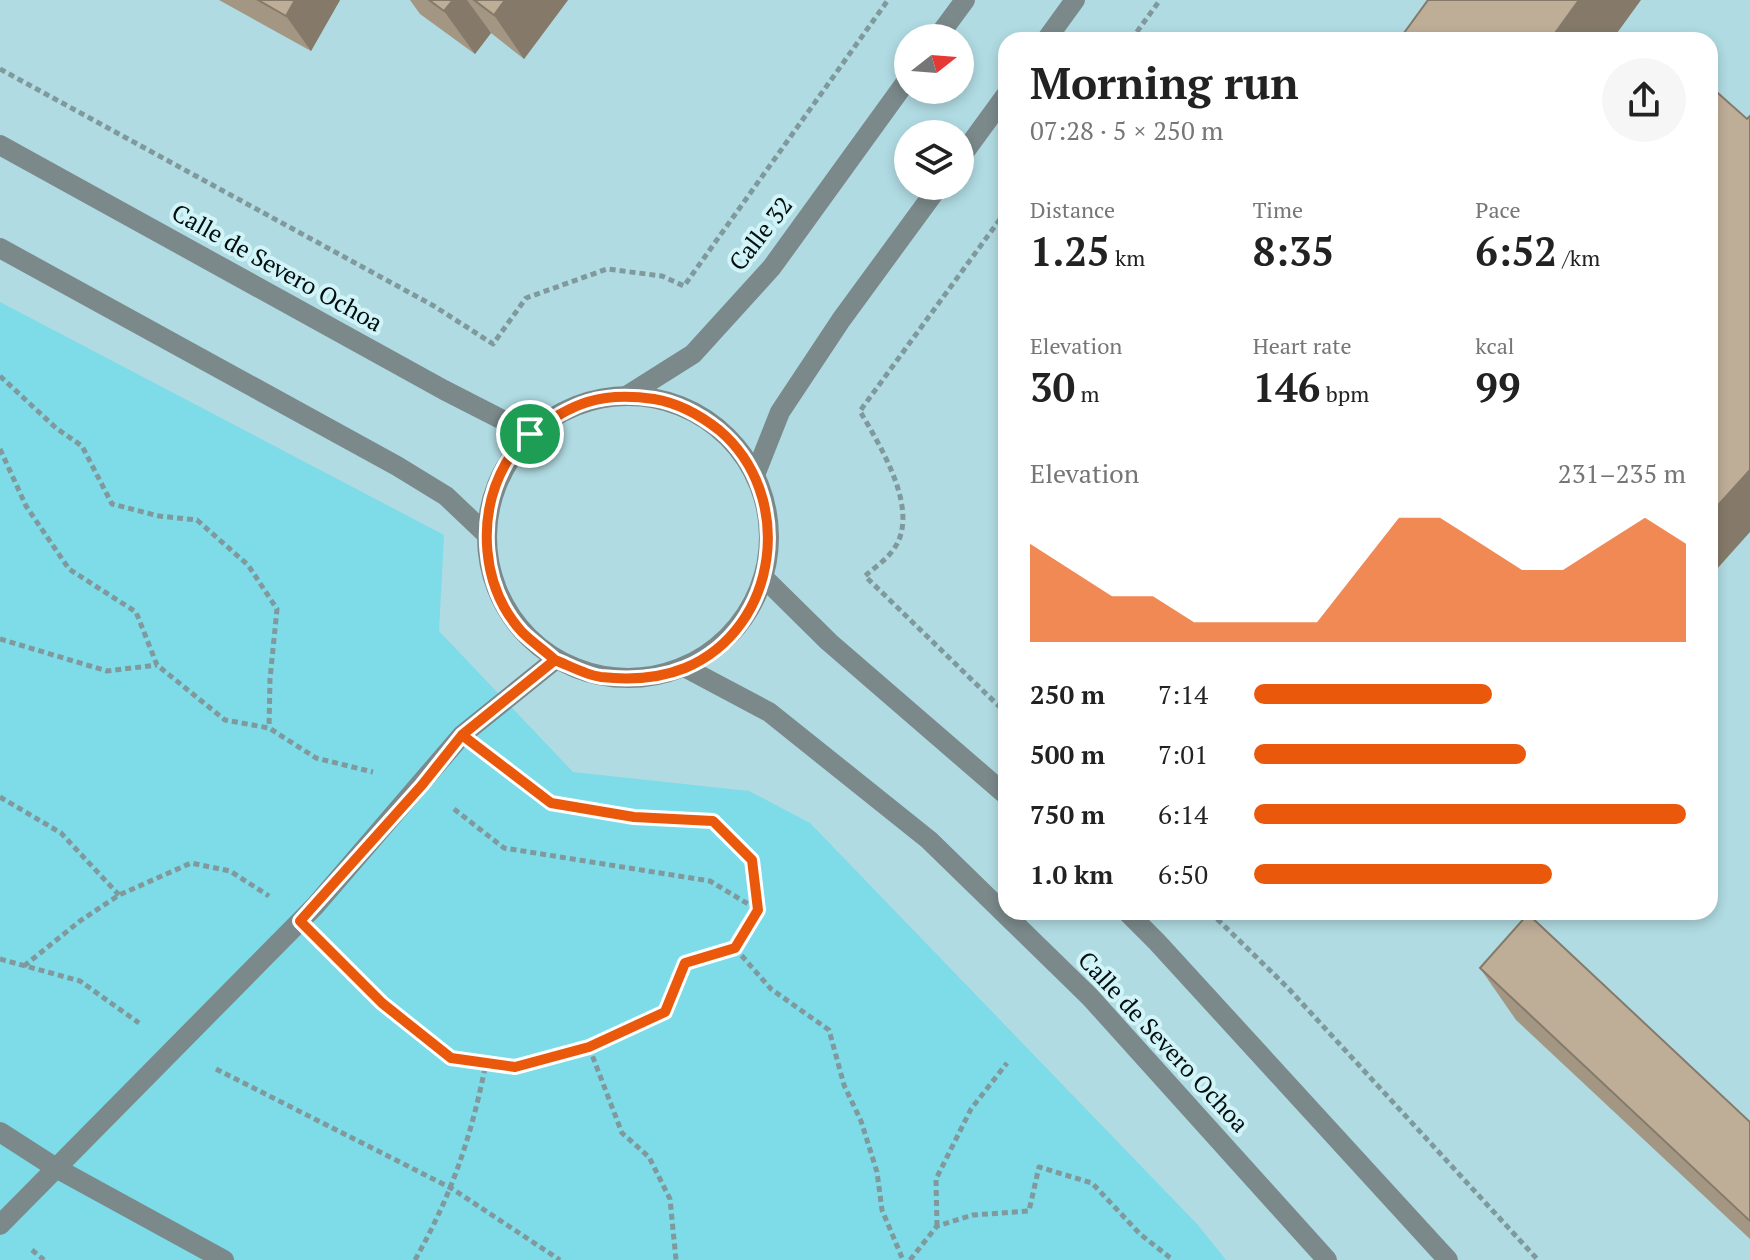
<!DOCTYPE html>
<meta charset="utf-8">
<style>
:root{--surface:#fff;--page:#f6f6f6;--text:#222;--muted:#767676;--accent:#ea580c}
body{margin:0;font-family:"PT Serif",serif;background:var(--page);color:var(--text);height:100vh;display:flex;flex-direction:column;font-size:30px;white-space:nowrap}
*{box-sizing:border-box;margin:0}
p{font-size:26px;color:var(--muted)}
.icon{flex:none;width:44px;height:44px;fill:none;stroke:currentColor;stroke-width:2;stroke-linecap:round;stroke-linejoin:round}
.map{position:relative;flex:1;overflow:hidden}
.details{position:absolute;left:998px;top:32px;width:720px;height:888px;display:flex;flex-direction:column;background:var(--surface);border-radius:24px;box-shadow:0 4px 12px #0003}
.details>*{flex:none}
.needle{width:52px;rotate:73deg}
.buttons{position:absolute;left:894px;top:24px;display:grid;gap:16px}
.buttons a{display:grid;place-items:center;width:80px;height:80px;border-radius:50%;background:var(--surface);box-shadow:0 4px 12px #0003;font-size:40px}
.pin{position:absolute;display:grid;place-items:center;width:68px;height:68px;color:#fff;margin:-34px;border:4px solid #fff;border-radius:50%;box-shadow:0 2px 8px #0007}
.round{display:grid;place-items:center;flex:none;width:84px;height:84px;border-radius:42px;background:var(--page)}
.headline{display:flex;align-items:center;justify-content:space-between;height:136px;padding:0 32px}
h1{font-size:44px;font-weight:700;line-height:60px}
.stats{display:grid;grid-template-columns:repeat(3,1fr);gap:12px;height:136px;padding:8px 32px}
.stats div{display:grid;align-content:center}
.stats b{font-size:40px;font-weight:700}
.stats small{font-size:22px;font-weight:400}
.stats p{font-size:22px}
.chart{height:224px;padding:16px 32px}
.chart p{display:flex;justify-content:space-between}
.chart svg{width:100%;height:144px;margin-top:8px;fill:var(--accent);opacity:.7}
ul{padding:0 32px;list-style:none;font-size:26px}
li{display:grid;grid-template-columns:128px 96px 1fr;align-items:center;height:60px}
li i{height:20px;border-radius:10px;background:var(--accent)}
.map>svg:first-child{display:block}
.built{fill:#b0dbe2;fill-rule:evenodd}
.green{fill:#7edbe8}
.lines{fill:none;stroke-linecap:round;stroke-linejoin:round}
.path{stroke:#7f999d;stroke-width:5;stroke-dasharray:6 4;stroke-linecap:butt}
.lane{stroke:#7b898b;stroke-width:20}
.street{stroke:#7b898b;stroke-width:20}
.wall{fill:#a39683}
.shaded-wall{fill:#857a6a}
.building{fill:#beae98;stroke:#857a6a;stroke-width:2}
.route-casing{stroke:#fff;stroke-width:16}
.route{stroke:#ea580c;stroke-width:10}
.labels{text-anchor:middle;stroke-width:8;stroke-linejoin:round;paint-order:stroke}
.street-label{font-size:24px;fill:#030e0f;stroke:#d1f4f9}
</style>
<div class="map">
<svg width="1750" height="1260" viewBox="0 0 1750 1260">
<rect width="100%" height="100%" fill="#c4e6ec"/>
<path class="built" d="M0 0H1750V1260H0ZM908 38H960V90H908ZM1006 40H1710V912H1006ZM908 134H960V186H908Z"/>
<path class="green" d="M0 302 444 535 439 631 573 772 749 791 810 823 1197 1224 1226 1260H0Z"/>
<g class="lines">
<g class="path">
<path d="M1131 40 1160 0"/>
<path d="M0 69 434 306 493 344 526 298 607 269 662 276 684 286 888 0"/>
<path d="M1006 211 860 411C880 446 922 512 893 550 886 560 874 568 865 576L1006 713"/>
<path d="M0 376 56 428 82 446 112 504 159 516 197 520 248 565 277 609 270 679 269 728"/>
<path d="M0 449 26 506 69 569 136 612 157 665 225 720 269 728 316 758 373 772"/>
<path d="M0 639 107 671 157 665"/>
<path d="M0 797 61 833 119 895"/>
<path d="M454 809 504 848 710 881 758 910"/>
<path d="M1210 912 1288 988 1538 1260"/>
<path d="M735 948 771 989 829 1030 844 1085 861 1121 877 1172 882 1210 903 1260"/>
<path d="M330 950 382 1003 451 1058 515 1067 589 1047 665 1012 685 963 735 948 758 910 752 860 713 821 634 817 551 803 497 761"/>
<path d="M0 959 80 981 139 1023"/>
<path d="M24 966 80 921 119 895 191 863 230 871 269 896"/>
<path d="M589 1047 622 1133 649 1157 670 1199 676 1260"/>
<path d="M216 1069 451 1188 560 1260"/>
<path d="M937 1226 936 1179 971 1109 1007 1063"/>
<path d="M32 1250 44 1260"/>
<path d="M415 1260C452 1194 471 1138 486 1063"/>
<path d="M910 1260 937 1226 973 1215 1029 1211 1039 1167 1092 1183 1140 1234 1173 1260"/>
</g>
<g class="lane">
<path d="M0 1132 56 1168 224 1260"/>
<path d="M0 1225 315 906 462 735 555 660"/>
</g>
<g class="street">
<path d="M937 38 965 0"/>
<path d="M1046 40 1075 0"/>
<path d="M0 145 444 390 530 434"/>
<path d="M960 158 1006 95"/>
<path d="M0 248 397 466 446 496 486 534"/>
<path d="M628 395 693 354 772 267 908 79"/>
<circle cx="628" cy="537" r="141"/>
<path d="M755 475 780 412 841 320 939 186"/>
<path d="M764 578 829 642 1006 795"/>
<path d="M686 668 769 712 929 840 1090 997 1327 1260"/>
<path d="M1127 912 1157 942 1448 1260"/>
</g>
</g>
<g class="wall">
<path d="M219 0H340L311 51Z"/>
<path d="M410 0H568L524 59 491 33 475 54 420 14Z"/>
<path d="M1480 968 1750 1122V1239L1516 1020Z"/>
</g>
<g class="shaded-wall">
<path d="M295 0H340L311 51 286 16Z"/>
<path d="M453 0H467L491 33 475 54 444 11Z"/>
<path d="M505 0H568L524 59 494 15Z"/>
<path d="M1579 0H1641L1612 40H1550Z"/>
<path d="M1750 470V532L1716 570 1710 560V514Z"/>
</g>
<g class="building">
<path d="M258 0H295L286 16Z"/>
<path d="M429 0H453L444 11Z"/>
<path d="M474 0H505L494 15Z"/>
<path d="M1428 0H1579L1550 40H1410L1412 38 1404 33Z"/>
<path d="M1710 86 1747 119 1750 116V470L1710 514Z"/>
<path d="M1528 914 1750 1122V1221L1480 968Z"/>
</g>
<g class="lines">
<g class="route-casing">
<path id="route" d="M530 434C522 444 512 453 506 463 476 516 481 587 522 632 532 642 545 651 555 660L462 735 422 785 300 921 382 1003 451 1058 515 1067 589 1047 665 1012 685 963 735 948 758 910 752 860 713 821 634 817 551 803 462 735 555 660C570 666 586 675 601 677 629 680 658 679 685 668 780 628 796 495 719 430 700 415 678 403 654 399 601 391 572 403 530 434"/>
</g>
<use href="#route" class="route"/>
</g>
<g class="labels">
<g class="street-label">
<text transform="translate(761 234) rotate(-52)" y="8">Calle 32</text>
<text transform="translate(277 268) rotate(29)" y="8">Calle de Severo Ochoa</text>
<text transform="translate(1163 1042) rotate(47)" y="8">Calle de Severo Ochoa</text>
</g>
</g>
</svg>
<div class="buttons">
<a><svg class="needle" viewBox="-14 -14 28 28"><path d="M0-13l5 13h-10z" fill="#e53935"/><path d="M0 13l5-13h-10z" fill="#767676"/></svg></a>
<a><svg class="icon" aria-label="layers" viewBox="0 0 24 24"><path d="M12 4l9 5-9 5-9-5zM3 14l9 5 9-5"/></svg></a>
</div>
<div class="pin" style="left:530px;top:434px;background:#1e9e55"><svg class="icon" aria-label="arrive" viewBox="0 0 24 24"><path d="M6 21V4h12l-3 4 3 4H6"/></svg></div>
<section class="details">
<div class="headline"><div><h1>Morning run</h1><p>07:28 · 5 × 250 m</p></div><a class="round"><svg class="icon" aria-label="share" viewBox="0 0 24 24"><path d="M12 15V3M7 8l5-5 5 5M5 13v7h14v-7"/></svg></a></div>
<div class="stats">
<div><p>Distance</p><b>1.25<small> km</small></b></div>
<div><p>Time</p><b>8:35</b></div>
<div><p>Pace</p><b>6:52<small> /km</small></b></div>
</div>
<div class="stats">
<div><p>Elevation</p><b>30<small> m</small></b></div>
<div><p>Heart rate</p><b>146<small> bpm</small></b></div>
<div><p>kcal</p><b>99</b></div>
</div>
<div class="chart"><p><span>Elevation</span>231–235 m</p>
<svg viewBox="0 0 160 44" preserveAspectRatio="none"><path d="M0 44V14L10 22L20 30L30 30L40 38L50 38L60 38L70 38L80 22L90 6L100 6L110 14L120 22L130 22L140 14L150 6L160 14V44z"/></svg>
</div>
<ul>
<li><b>250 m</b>7:14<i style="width:55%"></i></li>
<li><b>500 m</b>7:01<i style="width:63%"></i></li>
<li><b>750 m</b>6:14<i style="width:100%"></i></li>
<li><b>1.0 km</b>6:50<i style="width:69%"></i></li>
</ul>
</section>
</div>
